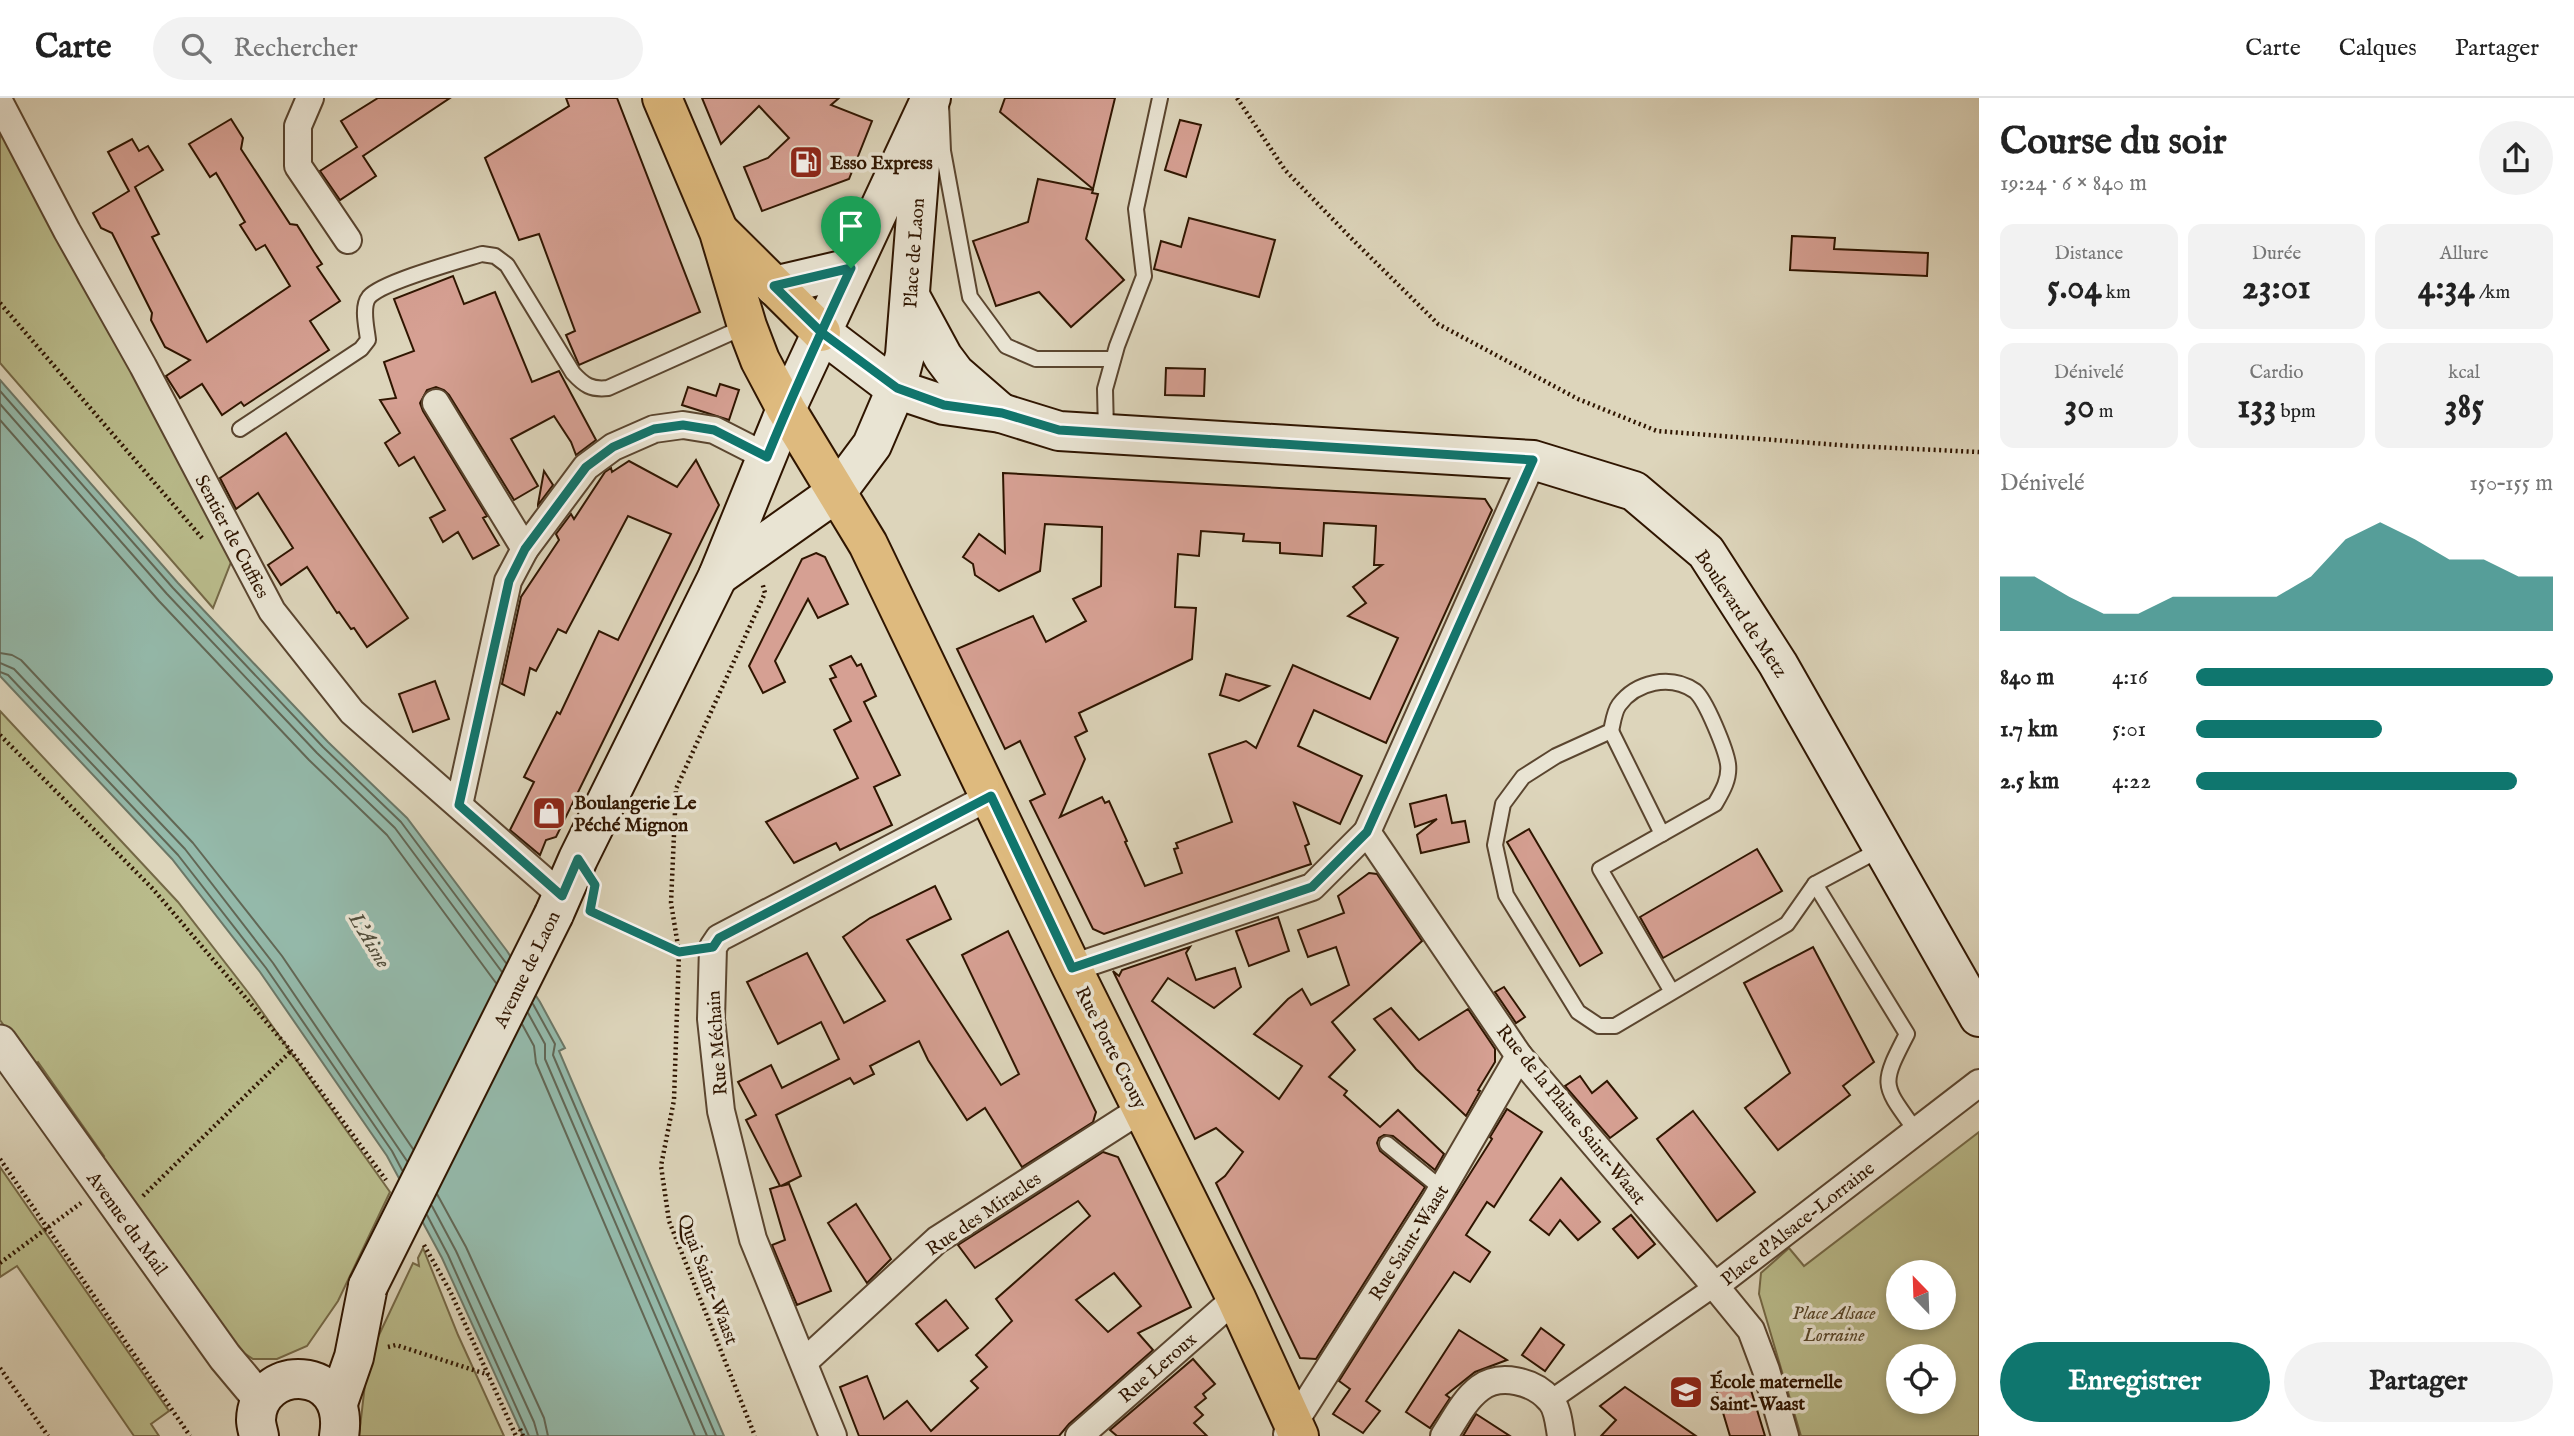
<!DOCTYPE html>
<html lang="fr">
<meta charset="utf-8">
<style>
:root{--surface:#fff;--page:#f2f2f2;--text:#222;--muted:#767676;--line:#e0e0e0;--accent:#0f766e}
body{margin:0;font-family:"IM FELL English",serif;background:var(--page);color:var(--text);height:100vh;display:flex;flex-direction:column;font-size:26px;white-space:nowrap}
*{box-sizing:border-box;margin:0}
p{font-size:23px;color:var(--muted)}
.icon{flex:none;width:38px;height:38px;fill:none;stroke:currentColor;stroke-width:2;stroke-linecap:round;stroke-linejoin:round}
.map{position:relative;flex:1;overflow:hidden}
.side{display:flex;flex-direction:column;background:var(--surface);width:595px}
.side>*{flex:none}
.needle{width:46px;rotate:337deg}
.controls{position:absolute;left:1886px;top:1162px;display:grid;gap:14px}
.controls a{display:grid;place-items:center;width:70px;height:70px;border-radius:50%;background:var(--surface);box-shadow:0 4px 10px #0003;font-size:35px}
.pin{position:absolute;display:grid;place-items:center;width:60px;height:60px;color:#fff;margin:-72px -30px;border-radius:50% 50% 50% 0;rotate:-45deg;box-shadow:0 0 7px #0007}
.pin .icon{rotate:45deg}
.round{display:grid;place-items:center;flex:none;width:74px;height:74px;border-radius:37px;background:var(--page)}
.headline{display:flex;align-items:center;justify-content:space-between;height:119px;padding:0 21px}
h1{font-size:38px;font-weight:700;line-height:52px}
.figures{display:grid;grid-template-columns:repeat(3,1fr);gap:10px;height:119px;padding:7px 21px}
.figures div{display:grid;align-content:center;border-radius:14px;background:var(--page);text-align:center}
.figures b{font-size:35px;font-weight:700}
.figures small{font-size:19px;font-weight:400}
.figures p{font-size:19px}
.chart{height:196px;padding:14px 21px}
.chart p{display:flex;justify-content:space-between}
.chart svg{width:100%;height:126px;margin-top:7px;fill:var(--accent);opacity:.7}
.cta{display:flex;gap:14px;margin-top:auto;padding:14px 21px}
.cta a{flex:1;height:80px;border-radius:42px;background:var(--accent);color:#fff;font-size:28px;font-weight:700;line-height:80px;text-align:center}
.cta a+a{background:var(--page);color:var(--text)}
ul{padding:0 21px;list-style:none;font-size:23px}
li{display:grid;grid-template-columns:112px 84px 1fr;align-items:center;height:52px}
li i{height:18px;border-radius:9px;background:var(--accent)}
header{display:flex;align-items:center;gap:42px;box-sizing:border-box;height:98px;padding:0 35px;background:var(--surface);border-bottom:2px solid var(--line)}
header strong{font-size:33px}
nav{display:flex;gap:38px;margin-inline-start:auto;font-size:24px}
.search{width:490px;height:63px;background:var(--page);display:flex;align-items:center;gap:18px;box-sizing:border-box;padding:0 24px;border-radius:38px;color:var(--muted);font-size:26px}
main{display:flex;flex:1;min-height:0}
.map>svg:first-child{display:block}
.green{fill:#b9bb8b;stroke:#746846;stroke-width:2;fill-rule:evenodd}
.water{fill:#94b9aa;stroke:#6c7766;stroke-width:2}
.lines{fill:none;stroke-linecap:round;stroke-linejoin:round}
.shore{stroke:#626755;stroke-width:2}
.building{fill:#d6a093;stroke:#2f1500;stroke-width:2;fill-rule:evenodd}
.service-casing{stroke:#5a452f;stroke-width:18}
.pedestrian-casing{stroke:#5a452f;stroke-width:23}
.minor-casing{stroke:#5a452f;stroke-width:30}
.tertiary-casing{stroke:#5a452f;stroke-width:37}
.secondary-casing{stroke:#2f1500;stroke-width:42}
.primary-casing{stroke:#2f1500;stroke-width:42}
.path{stroke:#2f1500;stroke-width:4.5;stroke-dasharray:2 3.5;stroke-linecap:butt}
.service{stroke:#e9e4d3;stroke-width:14}
.pedestrian{stroke:#e9e4d3;stroke-width:19}
.minor{stroke:#e9e4d3;stroke-width:26}
.tertiary{stroke:#e9e4d3;stroke-width:33}
.secondary{stroke:#e9e4d3;stroke-width:38}
.primary{stroke:#deba7e;stroke-width:38}
.secondary-bridge-casing{stroke:#2f1500;stroke-width:42;stroke-linecap:butt}
.secondary-bridge{stroke:#e9e4d3;stroke-width:38}
.route-casing{stroke:#fff;stroke-width:14}
.route{stroke:#0f766e;stroke-width:9}
.labels{text-anchor:middle;stroke-width:7;stroke-linejoin:round;paint-order:stroke}
.poi-label{font-size:19px;font-weight:bold;fill:#2f1500;stroke:#e9e4d3;text-anchor:start}
.street-label{font-size:19px;fill:#2f1500;stroke:#e9e4d3}
.park-label{font-size:19px;font-style:italic;fill:#58472a;stroke:#e9e4d3}
.water-label{font-size:21px;font-style:italic;fill:#524e3c;stroke:#e9e4d3}
</style>
<header>
<strong>Carte</strong>
<div class="search"><svg class="icon" aria-label="search" viewBox="0 0 24 24"><circle cx="10" cy="10" r="6"/><path d="M15 15l6 6"/></svg>Rechercher</div>
<nav><a>Carte</a><a>Calques</a><a>Partager</a></nav>
</header>
<main>
<div class="map">
<svg width="1979" height="1338" viewBox="0 0 1979 1338">
<rect width="100%" height="100%" fill="#ddd5bb"/>
<filter id="stains"><feTurbulence type="fractalNoise" baseFrequency=".00286" numOctaves="4"/><feColorMatrix values="0 0 0 0 .2 0 0 0 0 .09 0 0 0 0 .02 0 0 0 .5 -.17"/></filter>
<radialGradient id="worn" r=".72"><stop offset=".6" stop-color="#630" stop-opacity="0"/><stop offset="1" stop-color="#630" stop-opacity=".3"/></radialGradient>
<g class="green">
<path d="M0 32 233 459 213 510 0 265Z"/>
<path d="M0 613 178 804 251 898 390 1094 338 1203 307 1248 277 1261H253L232 1247 98 1063 104 1058 38 964 32 968 0 922Z"/>
<path d="M1979 1034V1338H1801L1759 1196 1761 1175 1789 1150 1804 1168ZM1944 1174V1220H1899V1174ZM1944 1258V1304H1899V1258Z"/>
<path d="M0 1069 169 1313 151 1326 159 1338H134L17 1168 0 1179Z"/>
<path d="M423 1150 458 1237 504 1338H359L367 1269 379 1237 413 1165 419 1168 418 1160Z"/>
</g>
<path class="water" d="M0 282 178 485 328 644 407 720 507 853 540 904 565 950 559 953 724 1338H523L442 1160 387 1058 260 874 172 761 0 578Z"/>
<g class="lines">
<g class="shore">
<path d="M0 293 173 490 323 649 401 724 506 865"/>
<path d="M0 306 167 496 317 655 395 730 502 874"/>
<path d="M0 322 159 503 309 662 387 737 496 885"/>
<path d="M0 555 12 557 21 562 193 745 282 858 413 1051"/>
<path d="M0 565 14 571 185 751 273 865 407 1063"/>
<path d="M0 574 8 577 178 757 266 870 392 1053 402 1072"/>
<path d="M533 906 555 946 553 957 716 1338"/>
<path d="M528 915 545 946V961L707 1338"/>
<path d="M522 926 534 948 536 965 695 1338"/>
<path d="M437 1096 466 1149 544 1320 548 1338"/>
<path d="M432 1108 456 1153 534 1324 538 1338"/>
<path d="M427 1117 448 1157 529 1338"/>
</g>
</g>
<g class="building">
<path d="M378 0H450L363 58 376 78 340 102 320 73 357 49 341 23Z"/>
<path d="M566 0H617L700 214 579 267 566 237 575 233 539 136 519 142 485 60 569 8Z"/>
<path d="M702 0H839L831 7 872 23 849 81 762 113 744 69 768 60 789 40 759 8 721 46Z"/>
<path d="M1005 0H1115L1093 91 1000 14Z"/>
<path d="M231 21 243 40 241 51 290 126 297 127 314 154 322 166 317 169 340 203 310 223 329 252 244 308 241 304 222 317 202 286 180 300 166 278 190 262 165 249 151 222 152 215 112 135 101 130 93 115 129 93 108 54 132 41 139 53 148 48 163 72 135 89 159 136 152 139 207 244 290 188 265 147 256 152 240 127 245 124 216 75 210 79 189 46Z"/>
<path d="M1180 22 1201 27 1186 79 1165 72Z"/>
<path d="M1038 81 1093 92 1092 95 1098 96 1086 141 1124 182 1071 229 1039 194 996 208 973 143 1028 124Z"/>
<path d="M1189 120 1275 142 1259 199 1154 171 1161 143 1181 149Z"/>
<path d="M1792 138 1835 140 1834 151 1928 155 1927 178 1790 172Z"/>
<path d="M453 178 464 206 495 194 532 284 559 273 596 342 576 357 571 344 554 318 511 341 538 388 514 402 449 297 444 292 436 289 427 292 420 305 423 313 487 418 483 420 499 447 473 461 458 434 443 444 430 420 445 412 414 359 399 368 385 345 400 335 380 302 396 300 384 264 414 253 394 201Z"/>
<path d="M1166 270 1205 271 1204 298 1165 297Z"/>
<path d="M720 286 739 292 729 322 682 307 688 289 716 298Z"/>
<path d="M286 335 408 520 367 549 354 530 351 531 339 514 337 515 307 469 281 487 268 467 293 450 258 395 236 411 220 380Z"/>
<path d="M696 362 719 407 556 739 546 742 540 757 510 732 534 684 524 679 557 614 560 616 599 533 618 542 671 436 628 418 566 535 558 531 536 573 530 570 524 597 502 586 521 499 559 442 556 436 571 416 574 421 605 374 611 370 612 374 629 363 677 389Z"/>
<path d="M544 373 553 387 538 407V406Z"/>
<path d="M1003 375 1485 401 1492 412 1386 645 1314 612 1298 648 1362 678 1340 726 1294 705 1309 746 1305 748 1311 766 1104 836 1093 831 1030 703 1045 696 1020 643 1005 651 957 551 1033 518 1046 544 1086 523 1073 501 1101 488 1102 429 1045 426 1040 473 999 493 975 477 973 466 963 459 979 436 1005 455ZM1324 425 1376 428 1374 467H1382L1353 489 1366 505 1348 518 1398 540 1370 601 1293 567 1256 650 1246 643 1209 656 1232 724 1176 745 1178 750 1174 751 1182 775 1145 788 1125 744 1127 743 1109 703 1105 705 1102 699 1060 719 1085 661 1075 639 1087 633 1079 615 1192 561 1196 510 1175 509 1178 456 1199 458 1201 433 1244 436 1243 443 1280 445V455L1322 458Z"/>
<path d="M816 455 825 459 848 506 818 520 808 501 775 563 785 584 763 595 749 568 802 461Z"/>
<path d="M851 558 857 568 861 566 876 598 864 604 900 677 874 689 892 727 840 752 836 745 794 765 766 724 858 680 834 632 851 623 830 581 836 579 830 568Z"/>
<path d="M1226 576 1236 579 1269 588 1239 603 1220 597Z"/>
<path d="M435 583 449 621 413 634 399 596Z"/>
<path d="M1446 697 1452 725 1465 723 1469 744 1421 755 1417 737 1437 721 1415 729 1410 706Z"/>
<path d="M1529 731 1602 855 1580 868 1507 744Z"/>
<path d="M1757 751 1782 793 1663 860 1640 819Z"/>
<path d="M1369 775 1377 776 1422 843 1332 924 1355 952 1329 979 1347 993 1344 997 1380 1029 1398 1012 1444 1056 1435 1072 1393 1038 1384 1037 1379 1040 1377 1045 1380 1053 1425 1089 1316 1261 1300 1260 1216 1085 1225 1078 1243 1054 1216 1030 1195 1041 1113 873 1119 878 1122 872 1190 849 1186 855 1196 882 1235 870 1241 889 1214 910 1168 880 1152 903 1279 1001 1302 968 1254 936 1288 901 1302 891 1311 907 1349 887 1336 849 1308 859 1298 832 1344 815 1338 798Z"/>
<path d="M935 788 951 821 907 842 1001 987 1019 976 962 857 1008 833 1096 1014 1093 1024 1022 1069 985 1010 967 1022 928 962 919 943 870 968 874 976 854 986 850 980 776 1017 801 1078 781 1088 789 1086 831 1193 797 1207 772 1147 785 1142 770 1091 780 1088 746 1022 756 1017 738 984 771 967 782 990 839 961 821 924 778 946 747 884 807 855 844 925 885 903 843 839 870 820Z"/>
<path d="M1278 819 1289 853 1249 868 1236 833Z"/>
<path d="M1813 849 1874 964 1843 988 1850 997 1778 1052 1745 1010 1790 975 1744 885Z"/>
<path d="M1504 889 1525 919 1516 925 1495 894Z"/>
<path d="M1391 910 1419 942 1468 911 1495 951V964L1478 992 1480 993 1466 1018 1416 971 1374 921Z"/>
<path d="M1580 978 1592 995 1607 983 1637 1020 1610 1040 1565 988Z"/>
<path d="M1507 1011 1542 1034 1494 1109 1487 1104 1466 1137 1490 1154 1470 1184 1454 1174 1366 1303 1380 1313 1363 1335 1333 1316 1350 1291 1339 1283 1492 1041 1490 1039Z"/>
<path d="M1693 1013 1755 1094 1717 1123 1657 1041Z"/>
<path d="M1103 1054 1118 1059 1191 1209 1138 1235 1153 1252 1069 1326 1059 1338H859L840 1289 867 1278 884 1321 907 1303 931 1333 978 1290 971 1283 987 1269 976 1257 1012 1223 996 1201 1090 1118 1078 1103 975 1170 958 1147ZM1114 1175 1141 1208 1108 1234 1076 1202Z"/>
<path d="M1561 1080 1600 1124 1578 1142 1560 1122 1549 1137 1530 1122Z"/>
<path d="M856 1106 891 1161 867 1185 828 1125Z"/>
<path d="M1631 1117 1655 1146 1638 1160 1613 1131Z"/>
<path d="M946 1202 968 1230 938 1253 916 1226Z"/>
<path d="M1541 1230 1564 1247 1545 1273 1522 1257Z"/>
<path d="M1459 1232 1507 1262 1475 1274 1446 1297 1450 1300 1430 1330 1406 1314Z"/>
<path d="M1193 1261 1215 1286 1203 1296 1206 1300 1195 1309 1203 1317 1194 1325 1207 1338H1117L1110 1332Z"/>
<path d="M1747 1279 1765 1338H1730L1715 1288Z"/>
<path d="M1625 1289 1696 1338H1601L1616 1322 1600 1308Z"/>
<path d="M1476 1316 1510 1338H1463Z"/>
</g>
<g class="lines">
<g class="service-casing">
<g id="service">
<path d="M941 6 943 53 970 199 1006 248 1036 261H1113"/>
<path d="M240 331 361 251 368 242C367 231 361 209 369 199 382 184 459 163 482 156L495 158 507 167 573 275C584 287 591 292 608 290L744 229"/>
<path d="M1106 334 1105 291 1117 248 1144 178 1136 111 1160 0"/>
<path d="M1611 633 1662 736"/>
<path d="M1815 786 1907 936C1880 988 1882 986 1916 1033"/>
<path d="M1672 894 1600 771 1715 706C1722 694 1730 681 1728 666 1726 652 1706 602 1695 593 1670 576 1636 584 1619 607 1614 614 1613 625 1611 633L1556 658 1523 679 1503 706 1495 747 1506 797 1578 914 1599 928H1615L1787 826 1815 786 1881 751"/>
<path d="M1387 1046 1442 1091"/>
</g>
</g>
<g class="pedestrian-casing">
<path id="pedestrian" d="M1551 1302 1715 1188"/>
</g>
<g class="minor-casing">
<g id="minor">
<path d="M310 0 298 28V68L348 142"/>
<path d="M0 5 67 133 143 268 272 513 352 614 562 798"/>
<path d="M436 305 525 451"/>
<path d="M459 707 508 483 525 451 586 369 613 349 654 331 683 327 714 332 767 359"/>
<path d="M1367 734 1519 958 1715 1188"/>
<path d="M1072 870 1312 789 1367 734 1533 362"/>
<path d="M804 1264 937 1142 1143 1010"/>
<path d="M1287 1336 1435 1103 1519 958"/>
<path d="M833 1338 753 1141 721 1013 711 921 713 849 719 840 991 698"/>
<path d="M1079 1338 1236 1200"/>
<path d="M1444 1338C1455 1321 1464 1302 1480 1290 1500 1275 1534 1283 1550 1302 1558 1310 1559 1327 1561 1338"/>
<path d="M1785 1338 1766 1272 1751 1232 1715 1188 1979 985"/>
</g>
</g>
<g class="tertiary-casing">
<path id="tertiary" d="M0 944 225 1259 261 1302"/>
</g>
<g class="secondary-casing">
<g id="secondary">
<path d="M774 188 851 170"/>
<path d="M910 198 943 259 955 275 1001 315"/>
<path d="M821 234 896 291 944 307 1001 315 1059 333 1533 362 1634 393 1706 454 1778 566 1979 919"/>
<path d="M718 478 837 394 872 347 896 291 905 257 922 42"/>
<path d="M554 816 578 761 718 478 786 311 931 0"/>
<path d="M338 1305 354 1259 368 1188"/>
<path d="M259 1338C258 1333 256 1327 256 1322 257 1266 351 1264 339 1338"/>
</g>
</g>
<g class="primary-casing">
<g id="primary">
<path d="M662 0 719 134 747 228 760 262 786 311 868 446 1072 870 1236 1200 1299 1338"/>
<path d="M721 135 821 234"/>
</g>
</g>
<g class="path">
<path d="M1237 0 1285 72 1351 140 1438 226 1578 301 1657 333 1852 348 1979 354"/>
<path d="M0 205 202 440"/>
<path d="M0 637 153 791 291 953 386 1082"/>
<path d="M590 811V813L678 854"/>
<path d="M688 853 679 854 674 1002 661 1068 669 1123 755 1338"/>
<path d="M679 854 671 805 676 691 765 495 762 484"/>
<path d="M0 1061 190 1338"/>
<path d="M143 1098 291 953"/>
<path d="M424 1147 450 1193 516 1338"/>
<path d="M0 1165 81 1105"/>
<path d="M388 1249 396 1247 489 1277"/>
<path d="M0 1270 48 1338"/>
<path d="M520 1331 523 1338"/>
</g>
<use href="#service" class="service"/>
<use href="#pedestrian" class="pedestrian"/>
<use href="#minor" class="minor"/>
<use href="#tertiary" class="tertiary"/>
<use href="#secondary" class="secondary"/>
<use href="#primary" class="primary"/>
<g class="secondary-bridge-casing">
<path id="secondary-bridge" d="M368 1188 554 816"/>
</g>
<use href="#secondary-bridge" class="secondary-bridge"/>
</g>
<g class="lines">
<g class="route-casing">
<path id="route" d="M851 170C822 232 793 295 767 359L714 332 683 327 654 331 613 349 586 369 525 451 509 483 459 707 562 798 578 761 595 787 590 813 679 854 713 849 719 840 991 698 1072 870 1312 789 1367 734 1533 362 1059 332 1002 315 944 307 897 290 821 234 774 188 851 170"/>
</g>
<use href="#route" class="route"/>
</g>
<defs>
<g id="fuel-square" transform="scale(1.75)"><rect x="-9" y="-9" width="18" height="18" rx="4" fill="#8f2418" stroke="#e9e4d3"/><path d="M-5.5-6h7V0h2V4h1.3V-2.5L3-4.5l.8-.8L6-3V5H2.5V1h-1V6h-7ZM-4.2-4.7v3.2H.2V-4.7Z" fill="#fff"/></g>
<g id="shop-square" transform="scale(1.75)"><rect x="-9" y="-9" width="18" height="18" rx="4" fill="#8f2418" stroke="#e9e4d3"/><path d="M-5-2.5h2.3a2.7 3.5 0 0 1 5.4 0H5L5.5 6h-11ZM-1.5-2.5h3a1.5 2.3 0 0 0-3 0Z" fill="#fff"/></g>
<g id="school-square" transform="scale(1.75)"><rect x="-9" y="-9" width="18" height="18" rx="4" fill="#8f2418" stroke="#e9e4d3"/><path d="M0-5L7-2L0 1L-7-2ZM-4 1L0 2.5L4 1V4Q0 6-4 4Z" fill="#fff"/></g>
</defs>
<g fill-rule="evenodd">
<use href="#fuel-square" x="806" y="64"/>
<use href="#shop-square" x="549" y="715"/>
<use href="#school-square" x="1686" y="1294"/>
</g>
<g class="labels">
<g class="poi-label">
<text x="830" y="71">Esso Express</text>
<text x="574" y="711">Boulangerie Le<tspan x="574" dy="22">Péché Mignon</tspan></text>
<text x="1710" y="1290">École maternelle<tspan x="1710" dy="22">Saint-Waast</tspan></text>
</g>
<g class="street-label">
<text transform="translate(913 155) rotate(-86)" y="7">Place de Laon</text>
<text transform="translate(233 438) rotate(62)" y="7">Sentier de Cuffies</text>
<text transform="translate(1742 515) rotate(56)" y="7">Boulevard de Metz</text>
<text transform="translate(526 871) rotate(-64)" y="7">Avenue de Laon</text>
<text transform="translate(716 945) rotate(-94)" y="7">Rue Méchain</text>
<text transform="translate(1112 949) rotate(63)" y="7">Rue Porte Crouy</text>
<text transform="translate(1572 1016) rotate(51)" y="7">Rue de la Plaine Saint-Waast</text>
<text transform="translate(983 1115) rotate(-34)" y="7">Rue des Miracles</text>
<text transform="translate(128 1125) rotate(54)" y="7">Avenue du Mail</text>
<text transform="translate(1797 1125) rotate(-38)" y="7">Place d'Alsace-Lorraine</text>
<text transform="translate(1408 1144) rotate(-58)" y="7">Rue Saint-Waast</text>
<text transform="translate(709 1181) rotate(69)" y="7">Quai Saint-Waast</text>
<text transform="translate(1157 1269) rotate(-41)" y="7">Rue Leroux</text>
</g>
<g class="park-label">
<text x="1834" y="1221">Place Alsace<tspan x="1834" dy="22">Lorraine</tspan></text>
</g>
<g class="water-label">
<text transform="translate(370 842) rotate(59)" y="7">L'Aisne</text>
</g>
</g>
<rect width="100%" height="100%" filter="url(#stains)"/>
<rect width="100%" height="100%" fill="url(#worn)"/>
</svg>
<div class="controls">
<a><svg class="needle" viewBox="-14 -14 28 28"><path d="M0-13l5 13h-10z" fill="#e53935"/><path d="M0 13l5-13h-10z" fill="#767676"/></svg></a>
<a><svg class="icon" aria-label="locate" viewBox="0 0 24 24"><circle cx="12" cy="12" r="6"/><path d="M12 2v4M12 18v4M2 12h4M18 12h4"/></svg></a>
</div>
<div class="pin" style="left:851px;top:170px;background:#1e9e55"><svg class="icon" aria-label="arrive" viewBox="0 0 24 24"><path d="M6 21V4h12l-3 4 3 4H6"/></svg></div>
</div>
<section class="side">
<div class="headline"><div><h1>Course du soir</h1><p>19:24 · 6 × 840 m</p></div><a class="round"><svg class="icon" aria-label="share" viewBox="0 0 24 24"><path d="M12 15V3M7 8l5-5 5 5M5 13v7h14v-7"/></svg></a></div>
<div class="figures">
<div><p>Distance</p><b>5.04<small> km</small></b></div>
<div><p>Durée</p><b>23:01</b></div>
<div><p>Allure</p><b>4:34<small> /km</small></b></div>
</div>
<div class="figures">
<div><p>Dénivelé</p><b>30<small> m</small></b></div>
<div><p>Cardio</p><b>133<small> bpm</small></b></div>
<div><p>kcal</p><b>385</b></div>
</div>
<div class="chart"><p><span>Dénivelé</span>150–155 m</p>
<svg viewBox="0 0 160 44" preserveAspectRatio="none"><path d="M0 44V25L10 25L20 32L30 38L40 38L50 32L60 32L70 32L80 32L90 25L100 12L110 6L120 12L130 19L140 19L150 25L160 25V44z"/></svg>
</div>
<ul>
<li><b>840 m</b>4:16<i style="width:100%"></i></li>
<li><b>1.7 km</b>5:01<i style="width:52%"></i></li>
<li><b>2.5 km</b>4:22<i style="width:90%"></i></li>
</ul>
<div class="cta"><a>Enregistrer</a><a>Partager</a></div>
</section>
</main>
